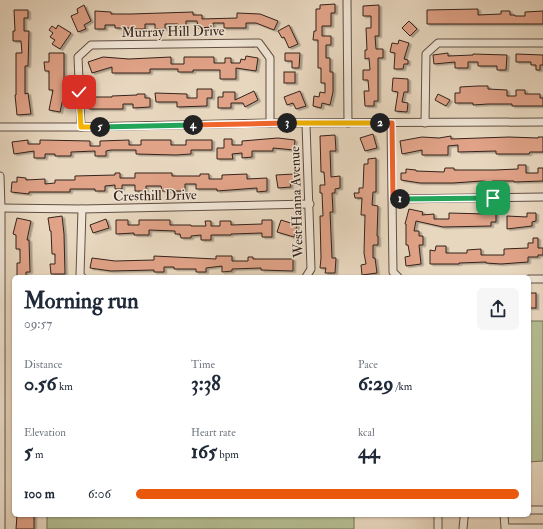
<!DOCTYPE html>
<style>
:root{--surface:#fff;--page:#f6f6f7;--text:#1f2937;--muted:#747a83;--accent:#ea580c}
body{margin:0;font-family:"IM FELL Double Pica",serif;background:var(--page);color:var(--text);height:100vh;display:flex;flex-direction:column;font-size:15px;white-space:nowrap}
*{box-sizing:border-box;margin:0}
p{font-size:13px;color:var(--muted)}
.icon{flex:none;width:22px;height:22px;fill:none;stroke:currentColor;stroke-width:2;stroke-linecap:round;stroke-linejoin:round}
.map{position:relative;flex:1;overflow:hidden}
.side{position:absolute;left:12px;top:275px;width:519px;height:242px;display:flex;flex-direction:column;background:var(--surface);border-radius:6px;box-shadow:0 1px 3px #0004}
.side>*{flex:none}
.pin{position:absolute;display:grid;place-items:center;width:34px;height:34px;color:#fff;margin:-17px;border-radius:8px;box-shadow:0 2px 6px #0006}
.km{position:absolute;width:20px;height:20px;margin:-10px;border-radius:50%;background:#222;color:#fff;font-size:11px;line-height:20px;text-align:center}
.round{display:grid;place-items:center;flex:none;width:42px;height:42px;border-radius:6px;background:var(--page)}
.headline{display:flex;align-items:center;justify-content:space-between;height:68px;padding:0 12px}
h1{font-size:22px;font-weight:800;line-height:30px}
.metrics{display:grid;grid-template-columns:repeat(3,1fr);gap:6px;height:68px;padding:4px 12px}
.metrics div{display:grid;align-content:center}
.metrics b{font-size:20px;font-weight:800}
.metrics small{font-size:11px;font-weight:400}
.metrics p{font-size:11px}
ul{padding:0 12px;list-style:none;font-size:13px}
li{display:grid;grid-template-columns:64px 48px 1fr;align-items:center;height:30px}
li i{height:10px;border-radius:5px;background:var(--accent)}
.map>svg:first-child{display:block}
.green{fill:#b5be93;stroke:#747057}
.building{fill:#e1a388;stroke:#34231b;filter:url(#shadow)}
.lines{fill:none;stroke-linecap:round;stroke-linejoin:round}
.minor-casing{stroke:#615044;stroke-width:9}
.minor{stroke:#f0e5d5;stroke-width:7}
.split-1-casing{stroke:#fff;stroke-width:8}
.split-2-casing{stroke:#fff;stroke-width:8}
.split-3-casing{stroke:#fff;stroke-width:8}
.split-4-casing{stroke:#fff;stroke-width:8}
.split-5-casing{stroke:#fff;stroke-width:8}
.split-6-casing{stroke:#fff;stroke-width:8}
.split-1{stroke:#22a559;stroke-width:5}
.split-2{stroke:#f0652b;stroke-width:5}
.split-3{stroke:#f5b400;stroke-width:5}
.split-4{stroke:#f0652b;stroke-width:5}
.split-5{stroke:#22a559;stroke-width:5}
.split-6{stroke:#f5b400;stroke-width:5}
.labels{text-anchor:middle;stroke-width:3;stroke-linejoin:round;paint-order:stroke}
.street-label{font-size:14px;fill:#34231b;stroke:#f0e5d5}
</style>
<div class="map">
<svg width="543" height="529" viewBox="0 0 543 529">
<defs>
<filter id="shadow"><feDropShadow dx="2.5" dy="1.5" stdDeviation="0" flood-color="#0004"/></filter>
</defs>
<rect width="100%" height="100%" fill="#e8d7bf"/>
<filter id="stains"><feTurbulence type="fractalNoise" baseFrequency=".005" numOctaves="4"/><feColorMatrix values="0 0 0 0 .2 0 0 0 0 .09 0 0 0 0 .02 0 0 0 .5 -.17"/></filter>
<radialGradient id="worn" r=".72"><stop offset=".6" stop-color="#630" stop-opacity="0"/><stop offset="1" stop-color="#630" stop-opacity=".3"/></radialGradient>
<g class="green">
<path d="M529 321H543V461L529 462Z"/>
<rect x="47" y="515" width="307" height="14"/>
</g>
<g class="building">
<path d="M335 4V13H331V26H322V36H331V45H326V58H330V72H333V92L330 105 322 103 321 108 313 106 314 96 319 97 320 92 325 93V83H321V68H318V40H313L314 31H316V9H320V5Z"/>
<path d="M84 5 91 21 84 25 86 29 78 32 71 16 78 13 77 9Z"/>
<path d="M379 5V36H375L376 49H383V58H378V101H374V106H365L364 91H369L368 80H363V70H370L369 58 365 59V50H367L366 28H371V16H363V6Z"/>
<path d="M478 9V15L501 14V11H510V15H515V16H525V12L543 11V24H427V10Z"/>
<path d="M14 10H28V18H24V31H29L28 66H25V94L28 93 31 114 17 115 15 95H16V53H22L21 41H13V31H15Z"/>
<path d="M95 11 111 12V14H131L193 12V15H202V19L237 18V13L260 14 278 21 274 30 256 23H246V28H224V23H213V27L198 28 197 21H186V28H178V24H165V29H155V24H145V29H135V28H115V25H105V29H95Z"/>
<path d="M409 21 417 29 410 36 402 28Z"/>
<path d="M58 25 71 33 60 49 52 44 55 40 50 37 53 33 49 30 52 26 56 29Z"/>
<path d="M289 25 298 44 289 48 284 37 282 38 278 31Z"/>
<path d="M399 40 409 43 404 59 408 60V64H404L403 69H394L395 53 390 52 392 43 398 44Z"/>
<path d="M49 53H64V94L60 112 49 110 53 90H49V71H45L44 62H49Z"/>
<path d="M285 53H300L299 68H292V61H285Z"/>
<path d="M448 53V56L473 55V54L507 55 506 70H497V66H478V62H468V68H455V62L434 64 433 55Z"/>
<path d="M516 54 543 55V65H540V70H536V65H531V62H516Z"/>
<path d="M246 56 258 58 256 71 236 68V79H220V70H193V72H178V69H150V73H112V67L92 73 88 62 103 57 129 59 171 57V64H184V57H214V63H225V58H231V63H240L241 59 245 60Z"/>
<rect x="284" y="72" width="11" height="11"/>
<path d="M393 78 408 79V92H404L402 102 408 103 407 112 395 111 398 92 392 91Z"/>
<path d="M478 86H488V89L507 90V96H516V90H525V94H540V98H543V106H512V104H488L473 105V103H455V93H460V87Z"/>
<path d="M197 89H212V98H207V106L177 107V102H156L155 93 187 94V98H197Z"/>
<path d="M254 91 258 100 245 107 243 103H231V108H218V97H223V92H235V100Z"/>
<path d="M300 91 306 106 296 109 293 103 287 105 284 97Z"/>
<path d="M137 94H145V98H150V107L133 108V104H123V109H89V97H112V96L137 95Z"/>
<path d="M438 94 450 100 446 106 435 100Z"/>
<path d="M373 134 377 148 365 151 360 138Z"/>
<path d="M335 135 336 151H330L331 177 340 176V188L335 189V193H332L333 212H330L332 258H336L335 273H325L326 268H320L321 258 320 216H323L322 193H320V185H325L324 172H321L320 136Z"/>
<path d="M451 136V139L509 137 538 138V137H543V152H530L529 154H496V151L458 152V145L448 146V155H422V150L402 154 400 141 422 137 439 138Z"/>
<path d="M278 138 295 140 294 150 273 148V151H252V157L242 158V153L232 154 233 159H217V148H224V139H232V145H242V141Z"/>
<path d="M28 140V144H40V140L90 141V146H100V141L129 140V145H141V140H171V145H186V140H212V150H191V154L176 155 136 154V150H111L106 151V156H95V151L71 152V156H55V154H45V158H34V151L14 154 12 142Z"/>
<path d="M376 158V192H373L372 205 378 206 377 236H378V245H373V258H375L377 273 362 275 361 265 366 264 364 253 365 215H361L362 198H355L354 193H359V188H363L364 164H368V159Z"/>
<path d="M518 165H526V173H538V168H543V181L514 182V181H492V182L482 181 453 183H420L401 180V173H406V169L416 170V171L444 172 445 168H454V170H495L518 169Z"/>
<path d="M115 173H120V178H135V173H172V176H200V174H209V179H222V175L247 174V179L267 178V191L257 192V188L217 191V189H196V184H185V191H162L161 186H146V191H135V185H122V189H115V185L105 186V191H95V189H70V192H29V194L11 192 12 182H17V177L26 178V180L45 179V184L55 183V180H75V176L115 175Z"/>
<path d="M294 174 295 183H290L291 187 278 188 276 175Z"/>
<path d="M409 209 423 212 422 215 434 214V219H449V213L485 214V212H496V222H491V226L443 227 416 221 414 231H419V236H423V245H419L421 264 406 266 405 257 410 256 408 245H406V224H405Z"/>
<path d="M527 213H536V221L532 222V226L507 229V216L527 217Z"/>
<path d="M62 216 64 234 65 274H51L50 264H55V254H52L51 231H50L48 218Z"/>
<path d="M17 218 31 221 27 240H29L30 272H26V276L17 277V263H20V249H16V235L13 234Z"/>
<path d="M106 219 109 228 93 233 90 225Z"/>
<path d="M116 220H128V225H139V220H170V225H191V226H206L205 221H211V226H220V221H231V225L262 224V220H272V237H262V233L231 234V235H211V240H201V235L191 236V238H181L180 234H175V231L149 230V235H134V233L116 234Z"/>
<path d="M281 220 297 225 294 237 277 232Z"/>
<path d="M533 238H538V248H543V255H538V257H528V262L501 264 486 263V262L459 263V264H430V250L435 251 436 246H446V253H467V250L481 249V255H504V249L528 248V243H533Z"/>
<path d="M154 256 216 259V256H232V261H248V257H253V259H293V271L261 270V268L232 269V271L222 272V266L206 268V272H196V269H174V267H164V272H154V270L111 271 90 268 92 258 115 261 154 260Z"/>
<rect x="529" y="293" width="7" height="15"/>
<path d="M17 515H34V529H16Z"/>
</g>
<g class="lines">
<g class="minor-casing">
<g id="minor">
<path d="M347 0 348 123"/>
<path d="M391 123 393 272 398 277"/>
<path d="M425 123 426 54 438 43H543"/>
<path d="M0 127H81L270 123 543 122"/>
<path d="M81 127 78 57 91 45 259 43 270 58V123"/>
<path d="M0 176 1 208V529"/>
<path d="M393 199 543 197"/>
<path d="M1 208 82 209 310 204"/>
<path d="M82 277 80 276 82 209"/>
<path d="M306 277 311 269 306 124"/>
<path d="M529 279H543"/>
<path d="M529 510H543"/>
<path d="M504 515 505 528H543"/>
<path d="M438 529V515"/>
<path d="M463 529 464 518 465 515"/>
</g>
</g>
<use href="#minor" class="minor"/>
</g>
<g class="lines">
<g class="split-1-casing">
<path id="split-1" d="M400 199 493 198"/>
</g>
<g class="split-2-casing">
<path id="split-2" d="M380 123H392L393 199H400"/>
</g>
<g class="split-3-casing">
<path id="split-3" d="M287 123H380"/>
</g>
<g class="split-4-casing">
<path id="split-4" d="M193 125 287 123"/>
</g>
<g class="split-5-casing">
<path id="split-5" d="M100 127 193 125"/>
</g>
<g class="split-6-casing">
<path id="split-6" d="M79 92 81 127H100"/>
</g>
<use href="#split-1" class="split-1"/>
<use href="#split-2" class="split-2"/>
<use href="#split-3" class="split-3"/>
<use href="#split-4" class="split-4"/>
<use href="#split-5" class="split-5"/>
<use href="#split-6" class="split-6"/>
</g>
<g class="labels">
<g class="street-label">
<text transform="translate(173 31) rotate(-1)" y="5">Murray Hill Drive</text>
<text transform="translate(155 195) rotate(-1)" y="5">Cresthill Drive</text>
<text transform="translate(296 202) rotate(-92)" y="5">West Hanna Avenue</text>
</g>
</g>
<rect width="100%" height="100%" filter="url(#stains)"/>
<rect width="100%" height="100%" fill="url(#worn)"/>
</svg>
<div class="pin" style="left:493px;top:198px;background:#1e9e55"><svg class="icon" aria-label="arrive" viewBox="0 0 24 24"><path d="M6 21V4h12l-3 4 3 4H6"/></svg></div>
<div class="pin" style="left:79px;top:92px;background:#d93025"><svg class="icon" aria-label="check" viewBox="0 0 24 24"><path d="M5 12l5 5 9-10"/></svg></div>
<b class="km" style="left:400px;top:199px">1</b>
<b class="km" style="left:380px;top:123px">2</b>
<b class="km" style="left:287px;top:123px">3</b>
<b class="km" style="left:193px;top:125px">4</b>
<b class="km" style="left:100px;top:127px">5</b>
<section class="side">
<div class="headline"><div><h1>Morning run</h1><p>09:57</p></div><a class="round"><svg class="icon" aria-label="share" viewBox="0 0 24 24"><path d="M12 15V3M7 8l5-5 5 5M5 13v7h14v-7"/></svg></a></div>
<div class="metrics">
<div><p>Distance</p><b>0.56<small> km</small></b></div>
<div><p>Time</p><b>3:38</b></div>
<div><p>Pace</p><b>6:29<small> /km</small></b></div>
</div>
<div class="metrics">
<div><p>Elevation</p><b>5<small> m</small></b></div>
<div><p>Heart rate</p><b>165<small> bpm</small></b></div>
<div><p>kcal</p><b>44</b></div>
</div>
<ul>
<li><b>100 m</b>6:06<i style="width:100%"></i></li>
</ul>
</section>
</div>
